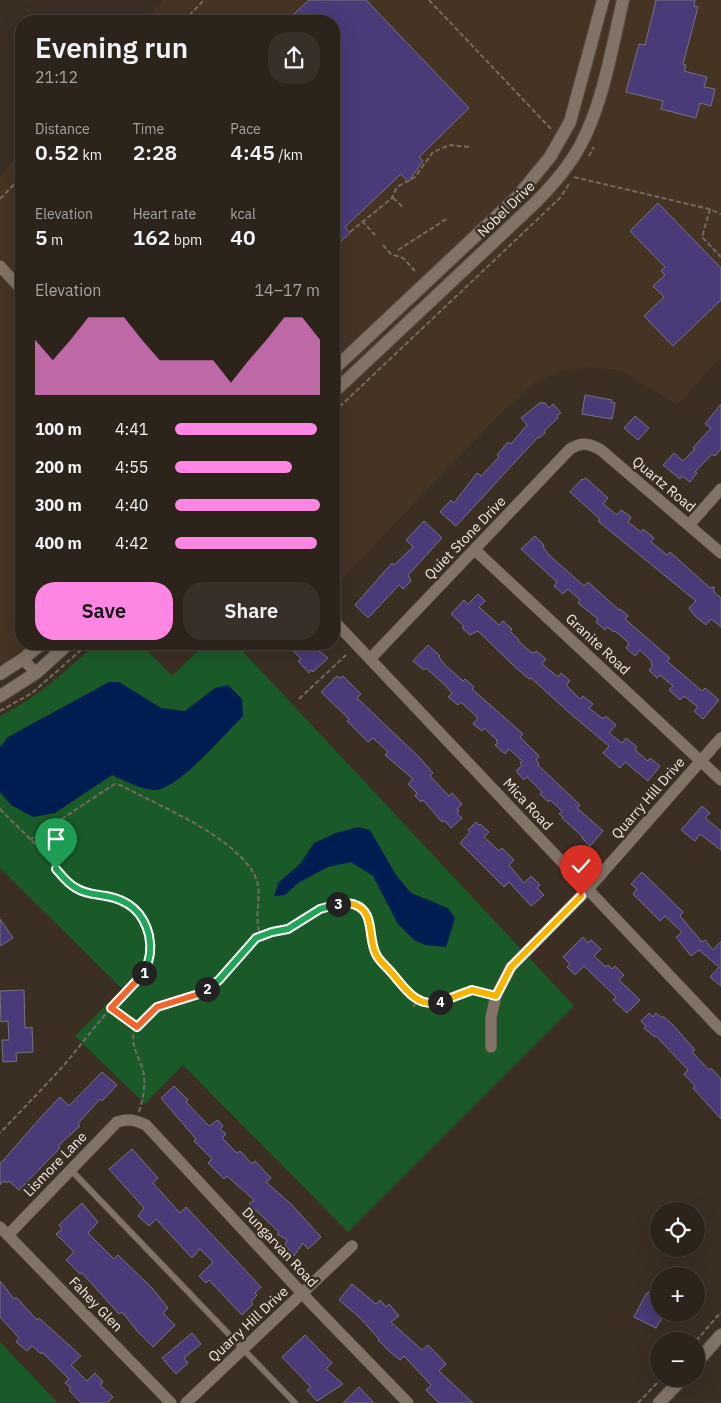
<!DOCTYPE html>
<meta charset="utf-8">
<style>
:root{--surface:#2c231b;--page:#382f28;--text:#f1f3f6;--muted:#a6a4a3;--line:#48403a;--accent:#fd86e2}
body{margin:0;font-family:"IBM Plex Sans",sans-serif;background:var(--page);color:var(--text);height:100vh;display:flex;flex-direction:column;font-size:19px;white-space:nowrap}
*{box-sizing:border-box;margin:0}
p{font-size:16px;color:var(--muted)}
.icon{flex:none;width:28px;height:28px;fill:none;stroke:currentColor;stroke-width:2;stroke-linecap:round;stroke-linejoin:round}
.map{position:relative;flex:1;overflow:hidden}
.details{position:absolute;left:15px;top:15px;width:325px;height:635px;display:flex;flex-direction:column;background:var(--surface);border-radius:20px;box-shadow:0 5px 20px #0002,0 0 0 1px var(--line)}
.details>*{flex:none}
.controls{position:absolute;left:650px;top:1202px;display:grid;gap:10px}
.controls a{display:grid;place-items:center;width:55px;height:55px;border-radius:50%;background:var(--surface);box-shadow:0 5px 20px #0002,0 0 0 1px var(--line);font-size:25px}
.pin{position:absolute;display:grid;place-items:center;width:42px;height:42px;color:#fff;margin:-51px -21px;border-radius:50% 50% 50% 0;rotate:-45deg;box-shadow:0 0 5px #0007}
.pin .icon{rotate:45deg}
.km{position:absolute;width:25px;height:25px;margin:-12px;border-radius:50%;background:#222;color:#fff;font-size:14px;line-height:25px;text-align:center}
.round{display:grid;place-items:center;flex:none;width:52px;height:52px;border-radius:20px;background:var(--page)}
.headline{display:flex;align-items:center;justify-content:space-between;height:85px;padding:0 20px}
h1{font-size:28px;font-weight:600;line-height:38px}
.figures{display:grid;grid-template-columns:repeat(3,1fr);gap:8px;height:85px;padding:5px 20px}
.figures div{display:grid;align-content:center}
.figures b{font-size:21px;font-weight:600}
.figures small{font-size:14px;font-weight:400}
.figures p{font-size:14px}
.chart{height:140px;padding:10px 20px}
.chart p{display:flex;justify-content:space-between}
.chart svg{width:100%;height:90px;margin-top:5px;fill:var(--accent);opacity:.7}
.cta{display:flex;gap:10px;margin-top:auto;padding:10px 20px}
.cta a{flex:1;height:58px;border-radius:20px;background:var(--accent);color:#111;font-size:20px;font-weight:600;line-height:58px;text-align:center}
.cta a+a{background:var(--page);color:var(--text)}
ul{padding:0 20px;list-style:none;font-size:16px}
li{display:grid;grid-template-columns:80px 60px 1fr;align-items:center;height:38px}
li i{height:12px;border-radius:6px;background:var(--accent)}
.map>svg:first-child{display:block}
.built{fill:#453424}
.green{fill:#1a5a29}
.water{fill:#001d51}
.building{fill:#4a3a78;stroke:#757283}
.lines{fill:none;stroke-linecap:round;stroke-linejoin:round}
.lane-casing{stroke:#584e45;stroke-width:7}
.street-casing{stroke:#584e45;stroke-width:12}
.secondary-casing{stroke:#584e45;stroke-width:14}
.path{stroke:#756a60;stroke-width:2;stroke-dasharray:5 2.5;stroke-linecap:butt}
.lane{stroke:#817366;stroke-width:5.5}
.street{stroke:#817366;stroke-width:11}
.secondary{stroke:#817366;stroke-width:12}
.split-1-casing{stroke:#fff;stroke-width:10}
.split-2-casing{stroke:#fff;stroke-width:10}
.split-3-casing{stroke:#fff;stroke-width:10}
.split-4-casing{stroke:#fff;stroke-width:10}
.split-5-casing{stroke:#fff;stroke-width:10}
.split-1{stroke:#22a559;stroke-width:6}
.split-2{stroke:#f0652b;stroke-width:6}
.split-3{stroke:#22a559;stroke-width:6}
.split-4{stroke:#f5b400;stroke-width:6}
.split-5{stroke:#f5b400;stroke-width:6}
.labels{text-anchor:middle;stroke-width:5;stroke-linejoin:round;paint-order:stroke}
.street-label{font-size:14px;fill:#f2eae3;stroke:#3b2f24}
</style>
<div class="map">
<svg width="721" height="1403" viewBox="0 0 721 1403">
<rect width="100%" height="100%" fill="#3b2f24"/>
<g class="built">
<path d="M163 0H721V357L677 405 620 370 588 367 559 372 537 381 502 412 334 587V21H143Z"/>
<path d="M21 153V644H29L0 666V176Z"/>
</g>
<g class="green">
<path d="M95 644H141L172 676 205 644H236L574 1006 348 1232 183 1065 145 1104 75 1036 122 989 0 868V716C37 698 65 672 95 644Z"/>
<path d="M0 1342 58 1403H0Z"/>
</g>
<g class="water">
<path d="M109 682H119L161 708 185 711 215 688 228 685 242 699 243 716C225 734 179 788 156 790 145 791 122 780 112 775L55 813 33 817 11 805 0 792V747L8 737Z"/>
<path d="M358 827 370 830 396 875 411 893 448 908 455 918 446 947 425 945 414 940 398 924 373 876 351 862 328 867 298 883 285 895 274 896 279 882 300 864 314 843 336 833Z"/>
</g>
<g class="building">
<path d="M309 0H366L469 108 419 157 423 161 408 182 401 174 345 227 350 233 334 248V21H286Z"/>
<path d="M656 0H695L694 6 698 7 683 64 686 65 684 71 707 77 704 87 715 89 711 106 700 103 696 118 661 109 663 101 626 92 639 44 645 45Z"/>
<path d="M658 203 721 268V300L673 346 644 316 664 297 653 286 665 275 661 271 665 267 630 231Z"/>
<path d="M585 395 612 400 611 402 615 403 612 419 582 414Z"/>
<path d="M541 402 543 404 544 402 549 408 553 404 561 413 557 416 558 418 544 431 545 433 539 438 538 437 456 526 440 512 451 500 454 503 477 473 481 476 499 457 497 455 508 442 511 444 527 425 521 418Z"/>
<path d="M721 404V449L715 456 712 454 695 472 697 473 690 482 682 476 680 479 663 465 674 453 683 461 695 449 693 448 711 428 705 424Z"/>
<path d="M635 416 649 428 638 440 624 428Z"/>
<path d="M586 478 608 498 603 504 617 515 621 510 631 517 628 522 641 532 643 529 654 538 651 542 667 555 670 552 710 588 714 587V592L721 598V627L711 619 706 625 695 616 689 608 696 601 598 521 600 519 570 492 582 479 583 480Z"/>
<path d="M424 521 442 538 408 575 411 581 403 589 399 585 368 618 355 605 392 563 394 565 413 547 406 540Z"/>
<path d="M535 536 544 545 543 547 549 555 584 586 588 582 619 610 620 609 628 616 625 619 670 658 667 661 702 691 705 688 719 700 703 719 694 711 698 707 684 696 680 700 669 690 673 686 660 675 657 678 649 670 653 666 651 664 652 662 640 650 635 656 626 648 629 643 615 631 614 632 607 627 605 630 596 622 598 619 578 603 580 600 568 589 563 594 554 586 557 582 521 549Z"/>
<path d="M478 594 485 601 479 607 499 625 503 621 512 629 510 631 519 640 518 641 531 652 535 653 536 651 546 659 542 664 558 677 561 673 570 681 566 685 580 699 583 696 593 704 589 708 603 719 606 716 616 725 609 733 622 743 626 738 637 747 635 750 648 761 650 758 660 766 648 781 625 762 620 768 603 753 609 746 573 716 531 678 529 679 513 665 478 631 470 635 462 628 464 626 451 614 464 600 468 604Z"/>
<path d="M286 644H310L328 658 313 672 311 670 309 673 298 661 301 659Z"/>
<path d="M428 645 440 656 439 657 445 665 463 681 465 679 474 687 472 689 523 734 520 737 539 756 536 760 539 764 538 765 580 805 577 808 603 831 590 846 582 838 583 837 562 818 563 817 559 814 562 811 550 800 548 802 540 794 542 792 527 777 524 780 516 771 522 765 520 763 522 761 509 749 505 754 495 745 498 743 496 741 497 740 484 728 482 731 473 724 478 718 461 702 458 705 448 697 452 693 445 685 426 668 424 670 413 661Z"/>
<path d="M337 676 340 678 343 676 361 694 357 698 419 757 433 773 430 776 449 796 452 793 462 804 457 809 459 811 457 813 462 818 451 828 445 821 442 822 423 800 421 802 415 796 417 793 408 784 413 779 385 755 388 752 373 738 368 742 347 721 349 719 321 692Z"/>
<path d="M702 806 710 813 705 818 721 831V850L700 834 695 841 681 830Z"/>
<path d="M476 822 479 825 480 824 489 832 484 837 499 851 502 848 514 860 509 865 524 883 531 876 540 885 537 888 544 895 531 906 509 882 504 887 460 843 470 832 468 830Z"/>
<path d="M642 872 683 912 680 916 702 942 705 940 713 950 721 941V986L710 977 719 967 699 950 691 956 676 937 682 932 665 916 660 921 633 894 637 889 631 884Z"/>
<path d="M0 919 13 938 0 946Z"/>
<path d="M583 937 588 943 591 940 601 949 594 956 606 967 608 965 612 969 615 966 624 975 619 980 640 1000 627 1013 613 1000 616 997 584 966 575 975 567 967 570 964 563 957Z"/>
<path d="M24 990 25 1028 32 1027 33 1052 16 1053 17 1061 3 1062 2 1040H9L8 1021 1 1022 0 991Z"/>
<path d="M649 1013 653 1017 656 1013 662 1018 663 1016 672 1024 695 1050 692 1052 709 1070 711 1068 721 1079V1119L693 1088 695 1086 684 1074 688 1070 656 1036 655 1037 644 1028 646 1026 641 1021Z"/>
<path d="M102 1072 117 1085 102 1101 100 1099 81 1120 78 1124 80 1126 58 1146 60 1148 19 1190 9 1181 7 1183 4 1181 0 1185V1164L42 1116 60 1097 69 1106Z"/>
<path d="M174 1086 188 1100 186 1102 209 1126 218 1120 223 1126 220 1129 226 1134 222 1138 237 1153 240 1151 252 1164 255 1161 271 1178 266 1182 291 1204 321 1237 308 1249 303 1243 294 1256 285 1245 287 1240 277 1234 279 1232 249 1204 254 1200 227 1176 224 1179 208 1163 212 1159 194 1141 196 1139 161 1098Z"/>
<path d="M132 1149 158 1178 153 1183 180 1213 186 1207 261 1287 255 1293 257 1295 251 1302 253 1304 242 1315 209 1280 206 1283 199 1276 213 1262 200 1249 192 1258 156 1219 149 1226 138 1216 144 1208 109 1169Z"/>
<path d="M82 1203 98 1222 88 1233 114 1259 118 1255 152 1288 168 1308 163 1313 175 1325 153 1347 138 1332 122 1312 119 1314 82 1273 80 1274 66 1260 74 1252 56 1234 62 1229 59 1225Z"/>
<path d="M0 1281 14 1299 16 1297 37 1320 39 1318 81 1356 71 1365 87 1381 95 1373 103 1382 100 1385 113 1397 107 1403H81L69 1390 71 1388 65 1383 69 1379 42 1352 41 1354 32 1346 27 1351 16 1342 19 1338 0 1317Z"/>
<path d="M352 1284 376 1304 380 1300 386 1307 389 1304 399 1316 391 1322 422 1350 428 1345 434 1351 446 1364 439 1371 473 1403H439L426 1390 431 1385 404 1356 400 1360 390 1352 378 1340 379 1339 360 1318 339 1300Z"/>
<path d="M659 1287V1314H664L656 1328 634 1317 646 1294Z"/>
<path d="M192 1333 201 1344 184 1358 188 1363 176 1374 162 1358Z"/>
<path d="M305 1335 332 1363 326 1369 343 1384 317 1401 307 1390 311 1387 282 1357Z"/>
<path d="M359 1387 374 1403H343Z"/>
</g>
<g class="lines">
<g class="lane-casing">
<g id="lane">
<path d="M159 644 162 647"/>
<path d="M70 1169 295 1403"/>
</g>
</g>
<g class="street-casing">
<g id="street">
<path d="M0 266 21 289"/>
<path d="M689 525 721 489"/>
<path d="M475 550 721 780"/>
<path d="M334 621 721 1030"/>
<path d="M23 659 36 673"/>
<path d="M370 659 570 449C581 442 589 443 601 450L721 553"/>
<path d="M491 1047V1017L496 996 511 967 588 889 721 738"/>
<path d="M0 1227 171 1403"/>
<path d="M8 1235 117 1122C129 1118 135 1120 146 1125L313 1305 408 1403"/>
<path d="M186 1403 352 1246"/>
</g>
</g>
<g class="secondary-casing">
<g id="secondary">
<path d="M334 369 518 196 550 157 570 122 603 0"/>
<path d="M334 392 535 203C552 186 568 168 580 146 603 104 612 47 623 0"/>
<path d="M0 674 23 659 41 644"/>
<path d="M0 696 36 673 68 644"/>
<path d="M696 1363 721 1335"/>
<path d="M659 1403 682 1379"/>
</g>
</g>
<g class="path">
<path d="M429 0 552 130"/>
<path d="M184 21 204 0"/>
<path d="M589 156 594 147"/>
<path d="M574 177 709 209 721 214"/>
<path d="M393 198 404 208"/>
<path d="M0 199 21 177"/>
<path d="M710 209 702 237 721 257"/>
<path d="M362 221 375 235"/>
<path d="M350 232 392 198 397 187 415 177 433 152 450 145 469 147"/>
<path d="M383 245 391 254 403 258 416 272"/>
<path d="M398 250 448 218"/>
<path d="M334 412 560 198 569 184"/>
<path d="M299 699 346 655"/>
<path d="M0 711 32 693 88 644"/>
<path d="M0 809C11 821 24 832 35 844 49 858 59 878 76 888 93 899 116 894 133 906 151 919 154 951 146 969 139 985 122 996 111 1008 95 1026 80 1046 65 1064 44 1087 22 1110 0 1133"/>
<path d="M30 840 110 787 115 784 120 785C159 806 235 836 255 876 264 894 252 916 261 936"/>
<path d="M413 1007 421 994"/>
<path d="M111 1008 137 1027"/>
<path d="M139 1112C143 1099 145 1089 144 1075 142 1061 127 1042 136 1028 147 1010 167 1003 186 997 192 996 199 995 204 991 225 979 236 957 254 940 263 931 278 934 289 929 309 919 333 893 358 906 375 915 369 938 375 953 379 961 411 997 418 1001 441 1011 453 992 472 990 476 990 482 992 487 993"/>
<path d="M696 1341 721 1312"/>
<path d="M638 1403 661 1379"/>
</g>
<use href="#lane" class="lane"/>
<use href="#street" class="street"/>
<use href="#secondary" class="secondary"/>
</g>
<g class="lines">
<g class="split-1-casing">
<path id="split-1" d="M56 869C62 876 68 884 76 888 85 894 95 894 106 896 129 900 143 912 149 935 152 949 150 961 144 973"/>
</g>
<g class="split-2-casing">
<path id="split-2" d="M144 973 111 1008 137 1027 157 1007 202 993 207 989"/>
</g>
<g class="split-3-casing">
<path id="split-3" d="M207 989 219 980 256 938 272 932 288 929 320 909 338 904"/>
</g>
<g class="split-4-casing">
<path id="split-4" d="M338 904C344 902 347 903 353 904 376 911 367 937 376 954 379 961 386 966 391 972 405 988 416 1008 440 1002"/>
</g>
<g class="split-5-casing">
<path id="split-5" d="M440 1002 472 990 496 996 511 967 581 896"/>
</g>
<use href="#split-1" class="split-1"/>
<use href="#split-2" class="split-2"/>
<use href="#split-3" class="split-3"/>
<use href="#split-4" class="split-4"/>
<use href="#split-5" class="split-5"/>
</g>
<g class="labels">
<g class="street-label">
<text transform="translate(506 209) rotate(-44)" y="5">Nobel Drive</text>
<text transform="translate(664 484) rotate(40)" y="5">Quartz Road</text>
<text transform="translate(465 538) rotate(-46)" y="5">Quiet Stone Drive</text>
<text transform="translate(598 644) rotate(43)" y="5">Granite Road</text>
<text transform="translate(648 798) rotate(-49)" y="5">Quarry Hill Drive</text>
<text transform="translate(528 804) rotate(47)" y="5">Mica Road</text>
<text transform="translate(55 1164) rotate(-46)" y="5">Lismore Lane</text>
<text transform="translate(280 1247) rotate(47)" y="5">Dungarvan Road</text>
<text transform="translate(96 1304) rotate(46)" y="5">Fahey Glen</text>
<text transform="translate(248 1324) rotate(-43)" y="5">Quarry Hill Drive</text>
</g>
</g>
</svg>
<div class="controls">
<a><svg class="icon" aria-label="locate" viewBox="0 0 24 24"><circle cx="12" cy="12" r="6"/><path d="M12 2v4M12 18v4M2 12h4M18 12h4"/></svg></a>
<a>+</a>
<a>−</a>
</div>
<div class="pin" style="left:56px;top:869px;background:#1e9e55"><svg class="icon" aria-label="arrive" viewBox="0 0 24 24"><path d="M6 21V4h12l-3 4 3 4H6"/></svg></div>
<div class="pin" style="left:581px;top:896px;background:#d93025"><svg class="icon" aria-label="check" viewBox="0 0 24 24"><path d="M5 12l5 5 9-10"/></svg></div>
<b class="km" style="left:144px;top:973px">1</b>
<b class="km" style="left:207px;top:989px">2</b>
<b class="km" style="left:338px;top:904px">3</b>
<b class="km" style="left:440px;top:1002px">4</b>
<section class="details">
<div class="headline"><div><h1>Evening run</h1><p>21:12</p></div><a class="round"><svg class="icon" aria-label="share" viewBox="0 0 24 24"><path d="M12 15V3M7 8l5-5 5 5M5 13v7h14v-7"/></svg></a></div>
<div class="figures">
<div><p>Distance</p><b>0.52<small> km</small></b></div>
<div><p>Time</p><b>2:28</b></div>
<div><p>Pace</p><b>4:45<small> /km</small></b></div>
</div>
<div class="figures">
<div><p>Elevation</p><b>5<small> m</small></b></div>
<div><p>Heart rate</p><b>162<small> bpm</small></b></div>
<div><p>kcal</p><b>40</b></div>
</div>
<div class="chart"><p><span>Elevation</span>14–17 m</p>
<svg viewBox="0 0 160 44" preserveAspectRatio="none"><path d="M0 44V17L10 27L20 17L30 6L40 6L50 6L60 17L70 27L80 27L90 27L100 27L110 38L120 27L130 17L140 6L150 6L160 17V44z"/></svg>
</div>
<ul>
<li><b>100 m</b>4:41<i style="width:98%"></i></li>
<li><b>200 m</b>4:55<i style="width:81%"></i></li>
<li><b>300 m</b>4:40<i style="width:100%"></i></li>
<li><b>400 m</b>4:42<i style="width:98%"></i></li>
</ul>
<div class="cta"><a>Save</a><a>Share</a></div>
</section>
</div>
